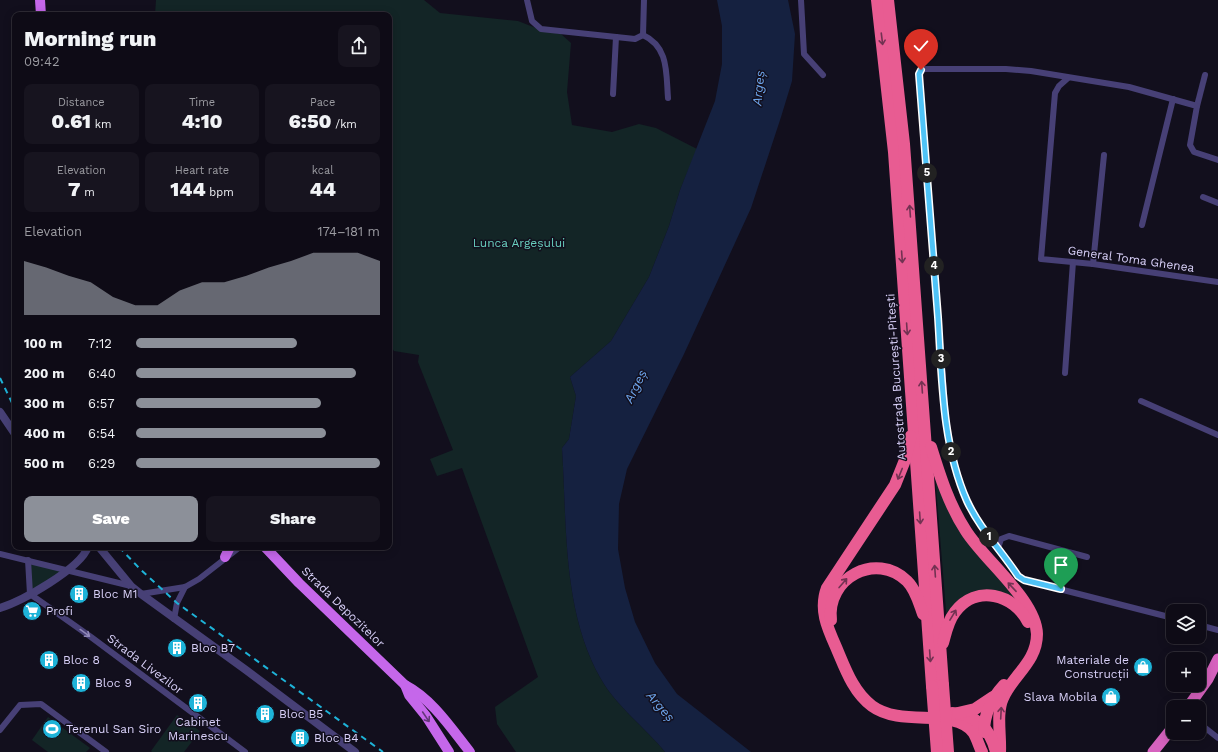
<!DOCTYPE html>
<meta charset="utf-8">
<style>
:root{--surface:#0e0b16;--page:#17141f;--text:#f1f3f6;--muted:#9b9ba1;--line:#2e2b35;--accent:#8c9099}
body{margin:0;font-family:"Work Sans",sans-serif;background:var(--page);color:var(--text);height:100vh;display:flex;flex-direction:column;font-size:15px;white-space:nowrap}
*{box-sizing:border-box;margin:0}
p{font-size:13px;color:var(--muted)}
.icon{flex:none;width:22px;height:22px;fill:none;stroke:currentColor;stroke-width:2;stroke-linecap:round;stroke-linejoin:round}
.map{position:relative;flex:1;overflow:hidden}
.side{position:absolute;left:12px;top:12px;width:380px;height:538px;display:flex;flex-direction:column;background:var(--surface);border-radius:8px;box-shadow:0 2px 10px #0003,0 0 0 1px var(--line)}
.side>*{flex:none}
.fabs{position:absolute;left:1166px;top:604px;display:grid;gap:8px}
.fabs a{display:grid;place-items:center;width:40px;height:40px;border-radius:8px;background:var(--surface);box-shadow:0 2px 10px #0003,0 0 0 1px var(--line);font-size:20px}
.pin{position:absolute;display:grid;place-items:center;width:34px;height:34px;color:#fff;margin:-41px -17px;border-radius:50% 50% 50% 0;rotate:-45deg;box-shadow:0 0 4px #0007}
.pin .icon{rotate:45deg}
.km{position:absolute;width:20px;height:20px;margin:-10px;border-radius:50%;background:#222;color:#fff;font-size:11px;line-height:20px;text-align:center}
.round{display:grid;place-items:center;flex:none;width:42px;height:42px;border-radius:8px;background:var(--page)}
.headline{display:flex;align-items:center;justify-content:space-between;height:68px;padding:0 12px}
h1{font-size:22px;font-weight:800;line-height:30px}
.metrics{display:grid;grid-template-columns:repeat(3,1fr);gap:6px;height:68px;padding:4px 12px}
.metrics div{display:grid;align-content:center;border-radius:8px;background:var(--page);text-align:center}
.metrics b{font-size:20px;font-weight:800}
.metrics small{font-size:11px;font-weight:400}
.metrics p{font-size:11px}
.chart{height:112px;padding:8px 12px}
.chart p{display:flex;justify-content:space-between}
.chart svg{width:100%;height:72px;margin-top:4px;fill:var(--accent);opacity:.7}
.action{display:flex;gap:8px;margin-top:auto;padding:8px 12px}
.action a{flex:1;height:46px;border-radius:8px;background:var(--accent);color:#fff;font-size:16px;font-weight:800;line-height:46px;text-align:center}
.action a+a{background:var(--page);color:var(--text)}
ul{padding:0 12px;list-style:none;font-size:13px}
li{display:grid;grid-template-columns:64px 48px 1fr;align-items:center;height:30px}
li i{height:10px;border-radius:5px;background:var(--accent)}
.map>svg:first-child{display:block}
.green{fill:#132526}
.water{fill:#152140}
.lines{fill:none;stroke-linecap:round;stroke-linejoin:round}
.minor{stroke:#474076;stroke-width:6}
.tertiary{stroke:#474076;stroke-width:8}
.primary{stroke:#c567ea;stroke-width:10}
.trunk{stroke:#d662be;stroke-width:11}
.motorway{stroke:#e85c92;stroke-width:12}
.rail{stroke:#1eb3d8;stroke-width:2;stroke-dasharray:6 5;stroke-linecap:butt}
.motorway-bridge{stroke:#e85c92;stroke-width:12}
.oneway{stroke:#723252}
.oneway2{stroke:#9088b8}
.oneway3{stroke:#633779}
.route-casing{stroke:#fff;stroke-width:8}
.route{stroke:#4fc3f7;stroke-width:5}
.labels{text-anchor:middle;stroke-width:3;stroke-linejoin:round;paint-order:stroke}
.park-label{font-size:12px;fill:#68cebe;stroke:#120f1d}
.street-label{font-size:12px;fill:#d9d1f9;stroke:#120f1d}
.poi-label{font-size:12px;fill:#d9d1f9;stroke:#120f1d;text-anchor:start}
.water-label{font-size:13px;font-style:italic;fill:#6da4eb;stroke:#120f1d}
</style>
<div class="map">
<svg width="1218" height="752" viewBox="0 0 1218 752">
<rect width="100%" height="100%" fill="#120f1d"/>
<g class="green">
<path d="M156 0H424L440 13 518 21 541 30 561 34 571 43 567 92 572 125 612 132 639 124 656 128 697 149 680 190 669 226 649 277 611 341 570 377 576 396 569 439 562 448C567 524 562 611 601 679 617 707 645 727 665 752H516L497 724 495 707 538 677 462 468 437 476 430 459 453 450 418 362 419 355 394 351 389 344V15H155Z"/>
<path d="M935 474 940 483 1027 609 980 593 947 623Z"/>
<path d="M28 560 67 570 30 594Z"/>
<path d="M177 715 200 731 184 752H152L151 751Z"/>
<path d="M48 717 90 748 86 752H48L32 740Z"/>
</g>
<path class="water" d="M717 0H788L795 34 792 81 781 117 751 208 684 354 627 469 619 504 618 549 625 588 635 622 655 663 677 694 751 752H665C645 727 617 707 601 679 562 611 567 524 562 448L569 439 576 396 570 377 611 341 649 277 669 226 680 190 715 101 722 64V26Z"/>
<g class="lines">
<g class="minor">
<path d="M527 0 532 21 541 29 635 39 643 35"/>
<path d="M644 0 643 35C669 47 666 73 668 98"/>
<path d="M801 0 804 54 823 75"/>
<path d="M1068 78 1059 86 1055 93 1041 259 1093 264 1218 282"/>
<path d="M613 94 616 37"/>
<path d="M1197 106 1205 75"/>
<path d="M1203 197 1218 203"/>
<path d="M1142 225 1173 99"/>
<path d="M1093 264 1104 155"/>
<path d="M1065 373 1073 262"/>
<path d="M1141 401 1218 435"/>
<path d="M998 548 1001 539 1009 536 1087 557"/>
<path d="M0 554 131 586"/>
<path d="M28 560 30 594 91 637 245 752"/>
<path d="M141 594 185 587 199 579 240 547"/>
<path d="M1173 618 1024 580 1018 575C1008 560 995 547 985 532 961 499 952 459 946 419L919 74 921 70 925 69H1006L1031 71 1129 87 1197 106 1190 145 1194 152 1218 160"/>
<path d="M174 619 177 603 185 587"/>
<path d="M1199 625 1218 630"/>
<path d="M1199 723 1218 738"/>
<path d="M0 730 20 705 41 704 106 752"/>
</g>
<g class="tertiary">
<path d="M0 412 15 434"/>
<path d="M99 547 131 586 141 594 246 670 355 752"/>
<path d="M0 608C22 601 80 569 88 547"/>
</g>
<g class="primary">
<path d="M40 0 41 15"/>
<path d="M265 547 299 583 405 685C432 699 451 728 470 752"/>
<path d="M225 557 230 547"/>
<path d="M405 685 409 695 426 716 449 752"/>
</g>
<g class="trunk">
<path d="M1188 707 1208 679 1218 659"/>
<path d="M1153 752 1173 727"/>
</g>
<g class="motorway">
<path d="M877 0 894 152 932 686"/>
<path d="M888 0 904 144 943 685"/>
<path d="M911 436 905 460 895 485 827 588C819 609 827 627 836 647 845 668 853 692 872 706 902 728 954 707 973 732 977 738 979 746 982 752"/>
<path d="M931 447C940 476 949 505 966 531 985 561 1036 600 1037 634 1037 662 1013 675 1003 698 996 713 1001 736 1000 752"/>
<path d="M831 620C826 578 876 551 907 581 916 590 919 603 923 614"/>
<path d="M943 643C946 632 948 621 955 612 976 584 1014 594 1028 622"/>
<path d="M952 713C975 713 991 730 996 752"/>
<path d="M958 713 975 709 993 697"/>
<path d="M984 732C984 714 992 698 1004 685"/>
</g>
<g class="rail">
<path d="M0 378 15 409"/>
<path d="M119 547 141 570 177 603 383 752"/>
</g>
<g class="motorway-bridge">
<path d="M943 685 948 752"/>
<path d="M932 686 937 752"/>
</g>
</g>
<defs><path id="oneway-shaft" d="M-6 0H5M1.5-3L5.5 0L1.5 3" fill="none" stroke-width="1.6" stroke-linecap="round" stroke-linejoin="round"/></defs>
<g class="oneway">
<use href="#oneway-shaft" transform="translate(882 39) rotate(83)"/>
<use href="#oneway-shaft" transform="translate(910 211) rotate(-94)"/>
<use href="#oneway-shaft" transform="translate(902 257) rotate(86)"/>
<use href="#oneway-shaft" transform="translate(907 329) rotate(86)"/>
<use href="#oneway-shaft" transform="translate(922 387) rotate(-94)"/>
<use href="#oneway-shaft" transform="translate(900 474) rotate(112)"/>
<use href="#oneway-shaft" transform="translate(920 518) rotate(86)"/>
<use href="#oneway-shaft" transform="translate(935 571) rotate(-94)"/>
<use href="#oneway-shaft" transform="translate(843 583) rotate(-49)"/>
<use href="#oneway-shaft" transform="translate(1012 587) rotate(-133)"/>
<use href="#oneway-shaft" transform="translate(953 615) rotate(-59)"/>
<use href="#oneway-shaft" transform="translate(930 656) rotate(86)"/>
<use href="#oneway-shaft" transform="translate(1001 713) rotate(-87)"/>
</g>
<use class="oneway2" href="#oneway-shaft" transform="translate(85 633) rotate(36)"/>
<use class="oneway3" href="#oneway-shaft" transform="translate(426 717) rotate(56)"/>
<g class="lines">
<g class="route-casing">
<path id="route" d="M921 70 919 74C925 155 932 236 938 317 942 378 942 445 967 501 980 529 1001 550 1018 576L1024 580 1061 589"/>
</g>
<use href="#route" class="route"/>
</g>
<defs>
<g id="building-disc" transform="scale(1)"><circle r="9.5" fill="#1eb3d8" stroke="#120f1d"/><path d="M-4-6H4V6H1V3H-1V6H-4ZM-2.5-4.3h1.7v1.8h-1.7ZM.8-4.3h1.7v1.8H.8ZM-2.5-1h1.7V.8h-1.7ZM.8-1h1.7V.8H.8Z" fill="#fff"/></g>
<g id="supermarket-disc" transform="scale(1)"><circle r="9.5" fill="#1eb3d8" stroke="#120f1d"/><path d="M-6-5.5h2.5l.6 2H6L4.5 2H-2.5L-4.4-4H-6ZM-1.5 3.2a1.3 1.3 0 1 0 .1 0ZM3 3.2a1.3 1.3 0 1 0 .1 0Z" fill="#fff"/></g>
<g id="shop-disc" transform="scale(1)"><circle r="9.5" fill="#1eb3d8" stroke="#120f1d"/><path d="M-5-2.5h2.3a2.7 3.5 0 0 1 5.4 0H5L5.5 6h-11ZM-1.5-2.5h3a1.5 2.3 0 0 0-3 0Z" fill="#fff"/></g>
<g id="stadium-disc" transform="scale(1)"><circle r="9.5" fill="#1eb3d8" stroke="#120f1d"/><path d="M0-5a6.5 5 0 1 0 0 10a6.5 5 0 1 0 0-10ZM-3.5-1.8h7v3.6h-7Z" fill="#fff"/></g>
</defs>
<g fill-rule="evenodd">
<use href="#building-disc" x="79" y="594"/>
<use href="#supermarket-disc" x="32" y="611"/>
<use href="#building-disc" x="177" y="648"/>
<use href="#building-disc" x="49" y="660"/>
<use href="#shop-disc" x="1143" y="667"/>
<use href="#building-disc" x="81" y="683"/>
<use href="#shop-disc" x="1111" y="697"/>
<use href="#building-disc" x="198" y="703"/>
<use href="#building-disc" x="265" y="714"/>
<use href="#stadium-disc" x="52" y="729"/>
<use href="#building-disc" x="300" y="738"/>
</g>
<g class="labels">
<g class="park-label">
<text x="519" y="247">Lunca Argeșului</text>
</g>
<g class="street-label">
<text transform="translate(1131 259) rotate(8)" y="4">General Toma Ghenea</text>
<text transform="translate(896 377) rotate(-94)" y="4">Autostrada București-Pitești</text>
<text transform="translate(343 607) rotate(44)" y="4">Strada Depozitelor</text>
<text transform="translate(145 664) rotate(37)" y="4">Strada Livezilor</text>
</g>
<g class="poi-label">
<text x="93" y="598">Bloc M1</text>
<text x="46" y="615">Profi</text>
<text x="191" y="652">Bloc B7</text>
<text x="63" y="664">Bloc 8</text>
<text x="1129" y="664" text-anchor="end">Materiale de<tspan x="1129" dy="14">Construcții</tspan></text>
<text x="95" y="687">Bloc 9</text>
<text x="1097" y="701" text-anchor="end">Slava Mobila</text>
<text x="279" y="718">Bloc B5</text>
<text x="198" y="726" text-anchor="middle">Cabinet<tspan x="198" dy="14">Marinescu</tspan></text>
<text x="66" y="733">Terenul San Siro</text>
<text x="314" y="742">Bloc B4</text>
</g>
<g class="water-label">
<text transform="translate(758 88) rotate(-84)" y="5">Argeș</text>
<text transform="translate(635 386) rotate(-64)" y="5">Argeș</text>
<text transform="translate(661 706) rotate(49)" y="5">Argeș</text>
</g>
</g>
</svg>
<div class="fabs">
<a><svg class="icon" aria-label="layers" viewBox="0 0 24 24"><path d="M12 4l9 5-9 5-9-5zM3 14l9 5 9-5"/></svg></a>
<a>+</a>
<a>−</a>
</div>
<div class="pin" style="left:1061px;top:589px;background:#1e9e55"><svg class="icon" aria-label="arrive" viewBox="0 0 24 24"><path d="M6 21V4h12l-3 4 3 4H6"/></svg></div>
<div class="pin" style="left:921px;top:70px;background:#d93025"><svg class="icon" aria-label="check" viewBox="0 0 24 24"><path d="M5 12l5 5 9-10"/></svg></div>
<b class="km" style="left:989px;top:537px">1</b>
<b class="km" style="left:951px;top:452px">2</b>
<b class="km" style="left:941px;top:359px">3</b>
<b class="km" style="left:934px;top:266px">4</b>
<b class="km" style="left:927px;top:173px">5</b>
<section class="side">
<div class="headline"><div><h1>Morning run</h1><p>09:42</p></div><a class="round"><svg class="icon" aria-label="share" viewBox="0 0 24 24"><path d="M12 15V3M7 8l5-5 5 5M5 13v7h14v-7"/></svg></a></div>
<div class="metrics">
<div><p>Distance</p><b>0.61<small> km</small></b></div>
<div><p>Time</p><b>4:10</b></div>
<div><p>Pace</p><b>6:50<small> /km</small></b></div>
</div>
<div class="metrics">
<div><p>Elevation</p><b>7<small> m</small></b></div>
<div><p>Heart rate</p><b>144<small> bpm</small></b></div>
<div><p>kcal</p><b>44</b></div>
</div>
<div class="chart"><p><span>Elevation</span>174–181 m</p>
<svg viewBox="0 0 160 44" preserveAspectRatio="none"><path d="M0 44V11L10 15L20 20L30 24L40 33L50 38L60 38L70 29L80 24L90 24L100 20L110 15L120 11L130 6L140 6L150 6L160 11V44z"/></svg>
</div>
<ul>
<li><b>100 m</b>7:12<i style="width:66%"></i></li>
<li><b>200 m</b>6:40<i style="width:90%"></i></li>
<li><b>300 m</b>6:57<i style="width:76%"></i></li>
<li><b>400 m</b>6:54<i style="width:78%"></i></li>
<li><b>500 m</b>6:29<i style="width:100%"></i></li>
</ul>
<div class="action"><a>Save</a><a>Share</a></div>
</section>
</div>
